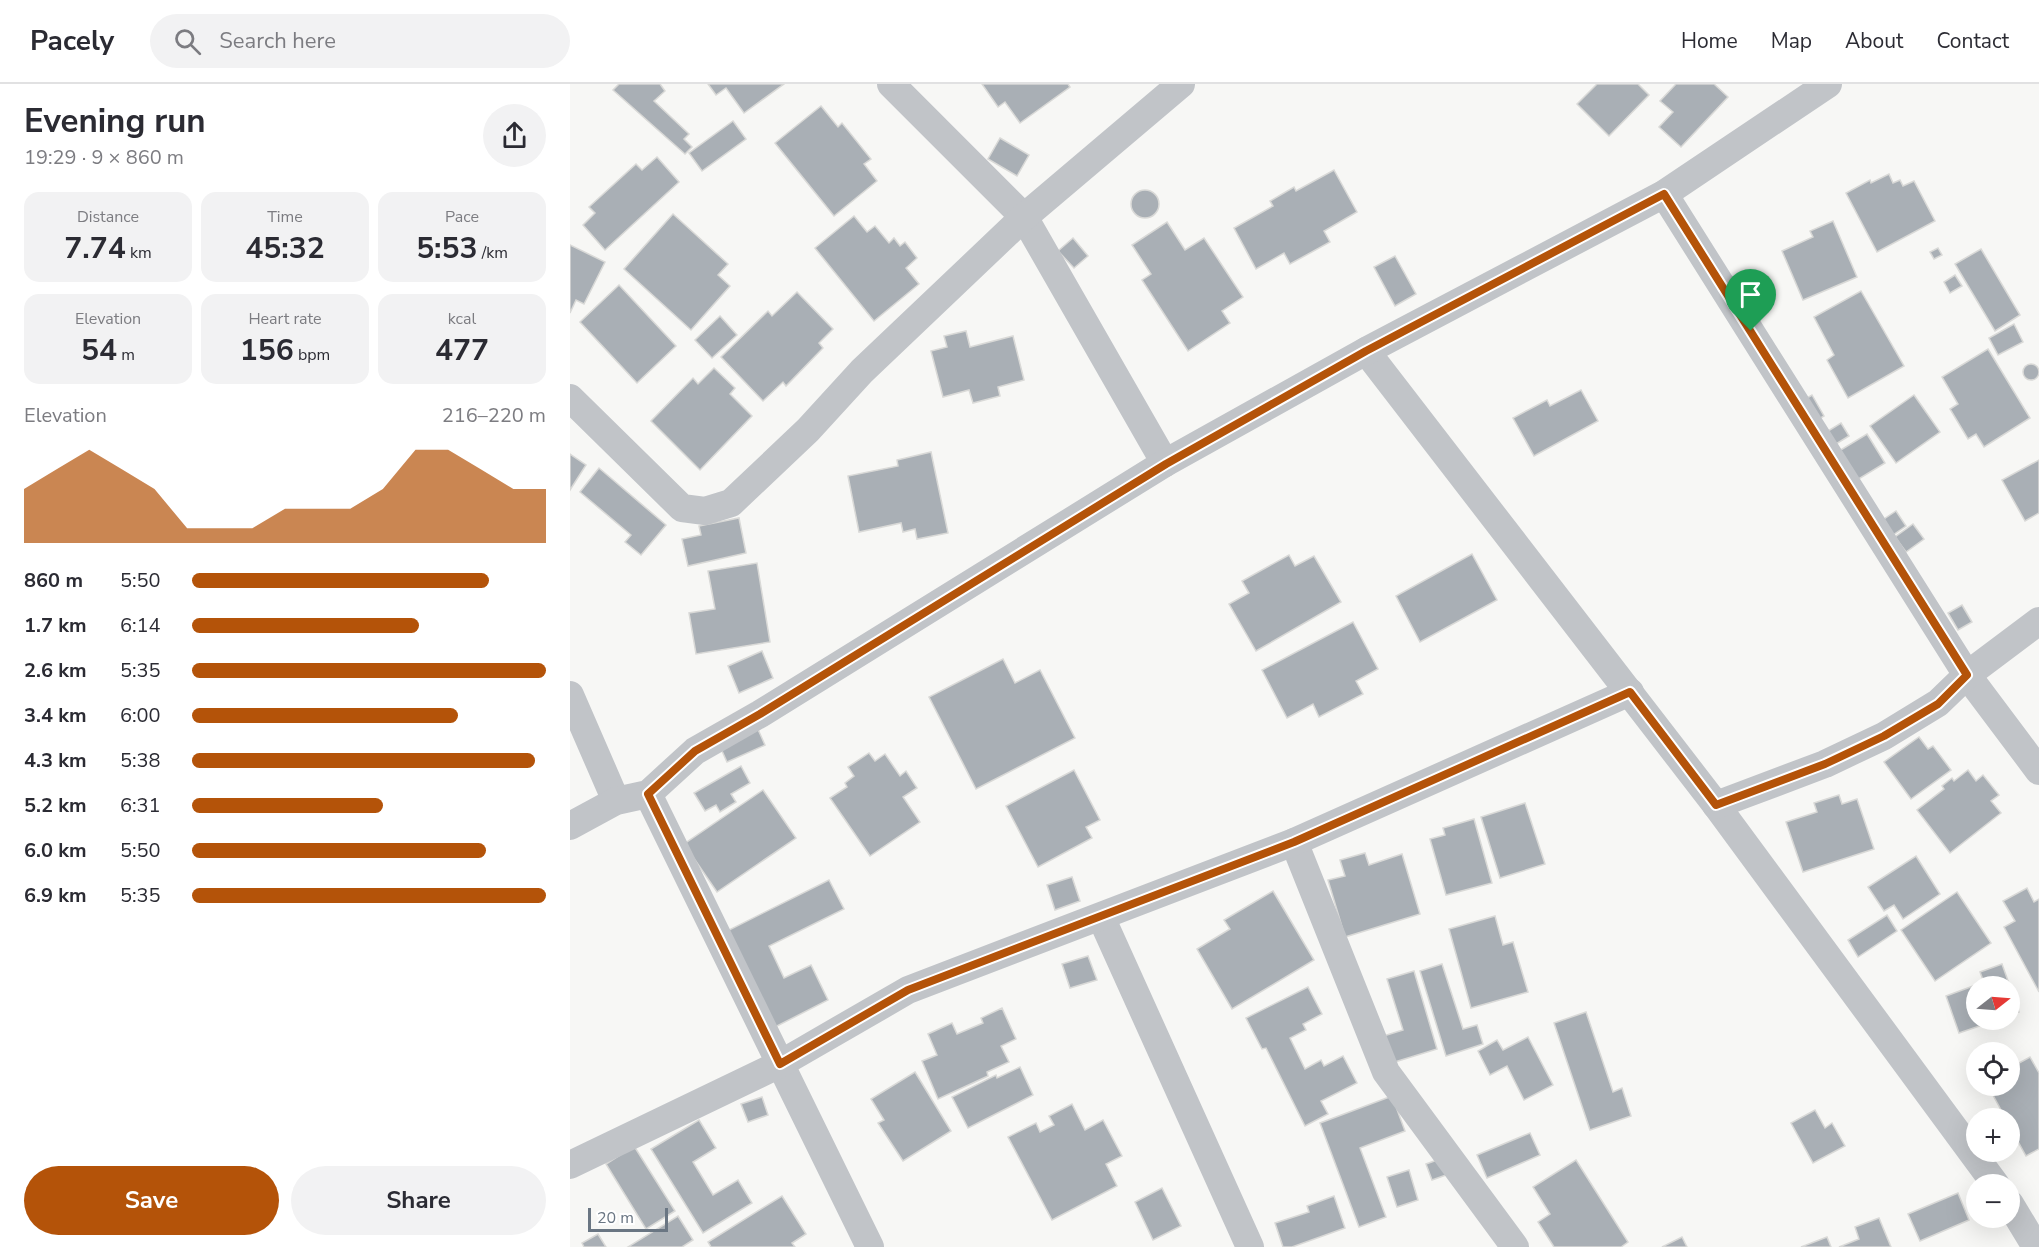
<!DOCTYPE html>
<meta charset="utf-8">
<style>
:root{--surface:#fff;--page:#f2f2f3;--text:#2b2b33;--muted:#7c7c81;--line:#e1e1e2;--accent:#b45309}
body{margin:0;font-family:"Nunito Sans",sans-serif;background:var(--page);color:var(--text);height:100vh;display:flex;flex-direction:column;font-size:22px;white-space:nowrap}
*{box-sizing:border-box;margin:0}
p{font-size:20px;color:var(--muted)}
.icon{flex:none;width:33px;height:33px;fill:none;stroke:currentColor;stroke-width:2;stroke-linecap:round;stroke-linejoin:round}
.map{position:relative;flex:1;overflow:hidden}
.sheet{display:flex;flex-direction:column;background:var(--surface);width:570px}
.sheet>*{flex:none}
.needle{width:39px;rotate:73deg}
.tools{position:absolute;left:1396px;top:892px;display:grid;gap:12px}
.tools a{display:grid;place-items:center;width:54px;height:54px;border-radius:50%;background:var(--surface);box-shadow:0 6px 24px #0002;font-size:30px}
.scale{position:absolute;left:18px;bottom:15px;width:80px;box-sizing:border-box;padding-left:6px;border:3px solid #6a7683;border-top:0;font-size:16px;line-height:21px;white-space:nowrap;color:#6a7683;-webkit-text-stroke:4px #fff;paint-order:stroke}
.pin{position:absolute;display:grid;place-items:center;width:51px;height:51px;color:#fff;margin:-62px -26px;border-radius:50% 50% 50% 0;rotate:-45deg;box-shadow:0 0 6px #0007}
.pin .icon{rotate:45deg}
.round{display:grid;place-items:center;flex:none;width:63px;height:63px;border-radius:32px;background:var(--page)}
.headline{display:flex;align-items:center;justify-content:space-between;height:102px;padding:0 24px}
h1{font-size:33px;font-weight:700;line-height:45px}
.figures{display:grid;grid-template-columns:repeat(3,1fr);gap:9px;height:102px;padding:6px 24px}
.figures div{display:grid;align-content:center;border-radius:15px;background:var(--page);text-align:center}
.figures b{font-size:30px;font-weight:700}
.figures small{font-size:16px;font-weight:400}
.figures p{font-size:16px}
.chart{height:168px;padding:12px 24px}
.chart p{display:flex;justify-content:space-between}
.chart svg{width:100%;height:108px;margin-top:6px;fill:var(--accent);opacity:.7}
.button{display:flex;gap:12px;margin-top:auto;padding:12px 24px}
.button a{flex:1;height:69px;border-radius:36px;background:var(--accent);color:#fff;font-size:24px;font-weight:700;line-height:69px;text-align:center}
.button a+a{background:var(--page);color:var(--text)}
ul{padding:0 24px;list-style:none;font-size:20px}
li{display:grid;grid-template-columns:96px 72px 1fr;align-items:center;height:45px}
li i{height:15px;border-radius:8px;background:var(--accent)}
header{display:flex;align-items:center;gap:36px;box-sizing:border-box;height:84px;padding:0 30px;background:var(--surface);border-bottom:2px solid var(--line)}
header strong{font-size:28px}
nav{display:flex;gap:33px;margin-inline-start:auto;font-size:21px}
.search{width:420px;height:54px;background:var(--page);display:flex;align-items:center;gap:15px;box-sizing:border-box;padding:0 21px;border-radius:33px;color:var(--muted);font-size:22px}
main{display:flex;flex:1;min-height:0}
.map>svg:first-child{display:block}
.building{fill:#a9afb5;stroke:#d9d9d7;stroke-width:1.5}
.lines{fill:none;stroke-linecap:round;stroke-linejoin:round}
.minor{stroke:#c1c4c8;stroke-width:28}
.route-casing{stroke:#fff;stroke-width:12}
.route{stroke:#b45309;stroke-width:8}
</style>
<header>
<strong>Pacely</strong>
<div class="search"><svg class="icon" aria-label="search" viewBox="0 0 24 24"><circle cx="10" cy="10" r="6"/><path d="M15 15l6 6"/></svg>Search here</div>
<nav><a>Home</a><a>Map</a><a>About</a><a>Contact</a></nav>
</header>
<main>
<section class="sheet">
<div class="headline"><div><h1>Evening run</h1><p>19:29 · 9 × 860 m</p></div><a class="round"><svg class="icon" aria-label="share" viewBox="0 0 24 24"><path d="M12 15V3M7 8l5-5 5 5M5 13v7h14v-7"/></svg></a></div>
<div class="figures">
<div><p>Distance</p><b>7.74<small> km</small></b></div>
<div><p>Time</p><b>45:32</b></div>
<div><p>Pace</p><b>5:53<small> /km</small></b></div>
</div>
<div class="figures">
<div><p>Elevation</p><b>54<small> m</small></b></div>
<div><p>Heart rate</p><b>156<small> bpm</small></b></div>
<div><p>kcal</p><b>477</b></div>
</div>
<div class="chart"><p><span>Elevation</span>216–220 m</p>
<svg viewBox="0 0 160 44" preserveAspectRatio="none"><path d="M0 44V22L10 14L20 6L30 14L40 22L50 38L60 38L70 38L80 30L90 30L100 30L110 22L120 6L130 6L140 14L150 22L160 22V44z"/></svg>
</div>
<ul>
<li><b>860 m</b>5:50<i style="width:84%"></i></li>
<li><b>1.7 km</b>6:14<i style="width:64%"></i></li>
<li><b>2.6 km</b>5:35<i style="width:100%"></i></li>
<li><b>3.4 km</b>6:00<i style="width:75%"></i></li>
<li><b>4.3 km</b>5:38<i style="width:97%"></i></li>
<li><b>5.2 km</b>6:31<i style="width:54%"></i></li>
<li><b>6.0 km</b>5:50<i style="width:83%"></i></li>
<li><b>6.9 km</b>5:35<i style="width:100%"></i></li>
</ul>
<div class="button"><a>Save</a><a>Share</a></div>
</section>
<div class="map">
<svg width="1469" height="1163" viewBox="0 0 1469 1163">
<rect width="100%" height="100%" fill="#f7f7f5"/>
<g class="building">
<path d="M49 0H90L95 7 84 17 119 50 114 55 122 63 115 70 43 6Z"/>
<path d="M138 0H214L174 29 156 4 146 11Z"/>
<path d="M412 0H498L500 3 450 39 435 18 428 23Z"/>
<path d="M1027 0H1068L1079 11 1039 52 1007 20Z"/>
<path d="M1106 0H1144L1158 13 1111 63 1089 43 1103 28 1090 17Z"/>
<path d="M251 22 268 43 272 39 301 75 294 80 307 97 264 132 205 59Z"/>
<path d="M163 37 176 55 132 87 119 69Z"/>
<path d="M430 54 459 71 447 92 418 75Z"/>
<path d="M87 73 109 98 35 166 13 141 25 129 19 123 66 80 72 86Z"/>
<path d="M764 86 787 128 754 147 760 158 720 180 714 169 686 185 664 144 703 122 700 117 724 103 726 107Z"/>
<path d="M1319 90 1323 99 1330 96 1333 102 1344 97 1365 137 1307 168 1276 109 1300 96 1301 99Z"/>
<circle cx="575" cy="120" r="14"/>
<path d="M103 130 158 180 148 191 160 202 121 246 54 185Z"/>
<path d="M284 132 297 148 305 142 319 159 324 154 330 162 335 158 347 174 336 184 349 200 304 237 245 164Z"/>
<path d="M1263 137 1287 193 1233 216 1212 167 1243 153 1240 147Z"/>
<path d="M597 138 615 166 634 154 673 213 652 227 660 239 618 267 572 196 581 190 562 161Z"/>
<path d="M503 154 518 172 504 184 488 167Z"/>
<path d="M0 161 35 178 14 220 6 216 0 229Z"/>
<path d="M1368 164 1372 171 1364 175 1360 168Z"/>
<path d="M1411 165 1450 231 1425 247 1385 180Z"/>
<path d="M825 172 846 210 825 222 804 183Z"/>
<path d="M1385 191 1392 202 1380 209 1374 198Z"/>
<path d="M49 201 106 262 67 299 10 238Z"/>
<path d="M1291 207 1334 282 1278 314 1257 276 1264 271 1244 233Z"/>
<path d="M227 208 263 245 249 259 253 264 216 302 213 298 193 317 151 273 198 227 202 232Z"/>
<path d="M150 232 167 251 142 274 125 256Z"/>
<path d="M1444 240 1453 258 1428 271 1419 254Z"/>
<path d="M396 247 400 263 443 252 454 296 428 303 430 312 403 319 399 306 373 313 361 267 377 263 374 252Z"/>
<path d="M1418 265 1460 334 1414 363 1406 350 1398 355 1380 325 1388 320 1372 293Z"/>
<circle cx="1461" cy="288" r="8"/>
<path d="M144 284 165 304 160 310 182 332 130 386 81 337 123 294 128 300Z"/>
<path d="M1011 306 1028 337 964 372 943 334 977 316 980 322Z"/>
<path d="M1242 311 1254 332 1249 335 1237 314Z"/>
<path d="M1344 311 1370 348 1326 379 1300 342Z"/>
<path d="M1271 339 1279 352 1266 360 1258 347Z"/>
<path d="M1297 350 1315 379 1287 396 1269 367Z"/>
<path d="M361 368 378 449 347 455 345 445 333 448 331 439 289 448 278 392 328 382 327 376Z"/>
<path d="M0 370 16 381 0 406Z"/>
<path d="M1469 376V429L1455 437 1432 396Z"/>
<path d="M29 384 96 441 71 471 55 458 61 451 10 408Z"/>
<path d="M1326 427 1336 442 1323 451 1314 435Z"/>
<path d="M169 434 176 469 118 482 112 455 131 451 129 442Z"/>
<path d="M1343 440 1354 455 1336 468 1325 453Z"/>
<path d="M902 470 927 516 850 558 826 512Z"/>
<path d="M719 471 725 482 744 472 771 518 686 567 659 520 679 509 672 497Z"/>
<path d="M187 479 200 558 126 570 119 529 145 525 138 487Z"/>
<path d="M1392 521 1402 538 1388 546 1378 529Z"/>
<path d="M783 538 808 585 786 597 793 610 749 633 743 620 717 634 692 586Z"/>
<path d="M192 567 203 594 169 609 158 582Z"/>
<path d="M433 575 445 599 470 586 505 654 406 705 359 613Z"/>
<path d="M186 641 195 661 157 678 148 658Z"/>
<path d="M1349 653 1358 665 1363 662 1381 686 1341 715 1314 678Z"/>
<path d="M299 669 305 677 315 670 330 692 336 687 347 704 333 713 350 738 300 772 260 714 277 703 275 699 284 692 278 683Z"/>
<path d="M171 682 180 699 161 710 166 718 150 728 146 721 135 727 124 709Z"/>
<path d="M504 686 530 736 516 743 522 754 468 783 436 722Z"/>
<path d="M1398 686 1406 697 1413 691 1429 711 1421 717 1431 729 1380 769 1347 726 1374 705 1372 702 1382 694 1384 697Z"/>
<path d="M193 706 226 754 147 808 114 760Z"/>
<path d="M1269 711 1272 720 1287 715 1304 765 1233 788 1216 738 1247 728 1244 719Z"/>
<path d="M955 719 975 780 930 794 911 733Z"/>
<path d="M904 735 922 799 876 811 860 755 875 751 873 744Z"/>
<path d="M795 769 799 781 832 770 850 830 775 853 758 796 775 792 770 776Z"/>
<path d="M1346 772 1370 810 1333 835 1324 821 1314 827 1298 803Z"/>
<path d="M502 793 510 817 485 826 477 801Z"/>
<path d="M259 796 274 825 199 862 214 894 241 881 258 916 205 943 157 847Z"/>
<path d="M1457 804 1464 818 1469 815V908L1434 843 1445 837 1433 817Z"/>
<path d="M703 807 744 876 662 925 627 865 660 845 654 836Z"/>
<path d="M1387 808 1421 859 1365 897 1331 846Z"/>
<path d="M1317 831 1327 847 1288 873 1278 856Z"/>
<path d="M925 832 933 861 943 858 958 908 901 924 879 845Z"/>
<path d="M518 872 527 896 500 904 492 880Z"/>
<path d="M872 880 893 945 907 941 913 960 876 972 850 887Z"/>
<path d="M1432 880 1449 928 1440 931V903H1407V936H1427L1389 949 1376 912 1414 898 1410 888Z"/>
<path d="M844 887 867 965 815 981 807 954 833 946 817 895Z"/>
<path d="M738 903 752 930 733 940 736 946 720 954 735 985 751 976 754 982 773 972 787 999 751 1017 758 1030 735 1042 696 964 692 965 676 934Z"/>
<path d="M432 924 446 955 431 962 439 978 417 988 418 992 368 1015 352 977 367 971 358 950 382 939 387 950 413 939 411 934Z"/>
<path d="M1016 928 1043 1008 1052 1004 1061 1032 1020 1046 984 939Z"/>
<path d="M958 953 983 1001 954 1016 937 982 920 991 908 967 927 956 933 966Z"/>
<path d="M1460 973 1469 989V1065L1456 1072 1440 1043V1035H1436L1418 1002H1440V984Z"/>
<path d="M450 983 463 1011 398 1044 382 1013 426 991 427 994Z"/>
<path d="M345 988 381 1047 333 1077 308 1039 314 1036 301 1015Z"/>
<path d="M822 1012 835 1047 790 1064 816 1133 789 1143 750 1039Z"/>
<path d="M192 1013 198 1031 178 1038 171 1020Z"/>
<path d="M502 1020 515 1046 533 1036 552 1072 536 1080 547 1102 482 1136 438 1053 466 1039 470 1048 484 1041 479 1032Z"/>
<path d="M1245 1026 1255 1044 1262 1039 1275 1062 1243 1079 1221 1039Z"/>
<path d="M129 1036 146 1064 123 1078 143 1111 168 1096 182 1119 133 1149 81 1065Z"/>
<path d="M960 1049 970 1071 917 1094 907 1071Z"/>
<path d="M64 1062 105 1127 76 1145 36 1080Z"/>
<path d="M870 1075 876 1091 862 1096 856 1080Z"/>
<path d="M1006 1076 1058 1158 1051 1163H984L968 1138 980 1130 963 1103Z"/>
<path d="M839 1086 848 1116 827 1123 817 1093Z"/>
<path d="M592 1104 611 1142 583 1156 565 1118Z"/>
<path d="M1388 1109 1399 1136 1350 1157 1338 1130Z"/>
<path d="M212 1112 236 1150 222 1159 225 1163H141L138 1158Z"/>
<path d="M764 1112 775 1144 722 1163H713L705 1139 739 1128 737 1122Z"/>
<path d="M108 1132 123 1156 112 1163H58Z"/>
<path d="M1309 1134 1321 1163H1269L1289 1155 1285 1143Z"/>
<path d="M28 1150 36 1163H14L12 1159Z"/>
<path d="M1112 1153 1117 1163H1092Z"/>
<path d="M1257 1153 1261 1163H1231Z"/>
</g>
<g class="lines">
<g class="minor">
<path d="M321 0 454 133 595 379"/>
<path d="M1094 110 1397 591 1469 687"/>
<path d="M796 267 1146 721 1426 1101"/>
<path d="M0 314 112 424 135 427 161 419 238 346 292 287 454 133 611 0"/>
<path d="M0 611 46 717"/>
<path d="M78 710 300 1163"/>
<path d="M1146 721 1255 680 1314 652 1368 619 1397 591 1469 537"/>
<path d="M0 742 46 717 78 710 125 667 190 630 595 379 796 267 1094 110 1258 0"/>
<path d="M724 758 816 988 945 1163"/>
<path d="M531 833 680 1163"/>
<path d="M0 1081 210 980 338 906 724 758 1060 608"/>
<path d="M1440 1120 1466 1163"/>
</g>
</g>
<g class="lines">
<g class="route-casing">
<path id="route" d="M1094 110 1397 591 1368 620 1314 652 1255 680 1146 721 1060 608 724 758 338 906 210 980 78 710 125 667 190 630 596 380 796 267Z"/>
</g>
<use href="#route" class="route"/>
</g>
</svg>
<div class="tools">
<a><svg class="needle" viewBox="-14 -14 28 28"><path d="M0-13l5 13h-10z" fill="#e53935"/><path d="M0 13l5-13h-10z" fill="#7c7c81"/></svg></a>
<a><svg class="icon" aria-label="locate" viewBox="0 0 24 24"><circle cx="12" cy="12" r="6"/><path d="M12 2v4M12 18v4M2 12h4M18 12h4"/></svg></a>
<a>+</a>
<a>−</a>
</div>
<div class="scale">20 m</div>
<div class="pin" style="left:1181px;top:247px;background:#1e9e55"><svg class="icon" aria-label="arrive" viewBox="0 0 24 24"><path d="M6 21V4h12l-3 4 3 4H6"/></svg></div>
</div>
</main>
